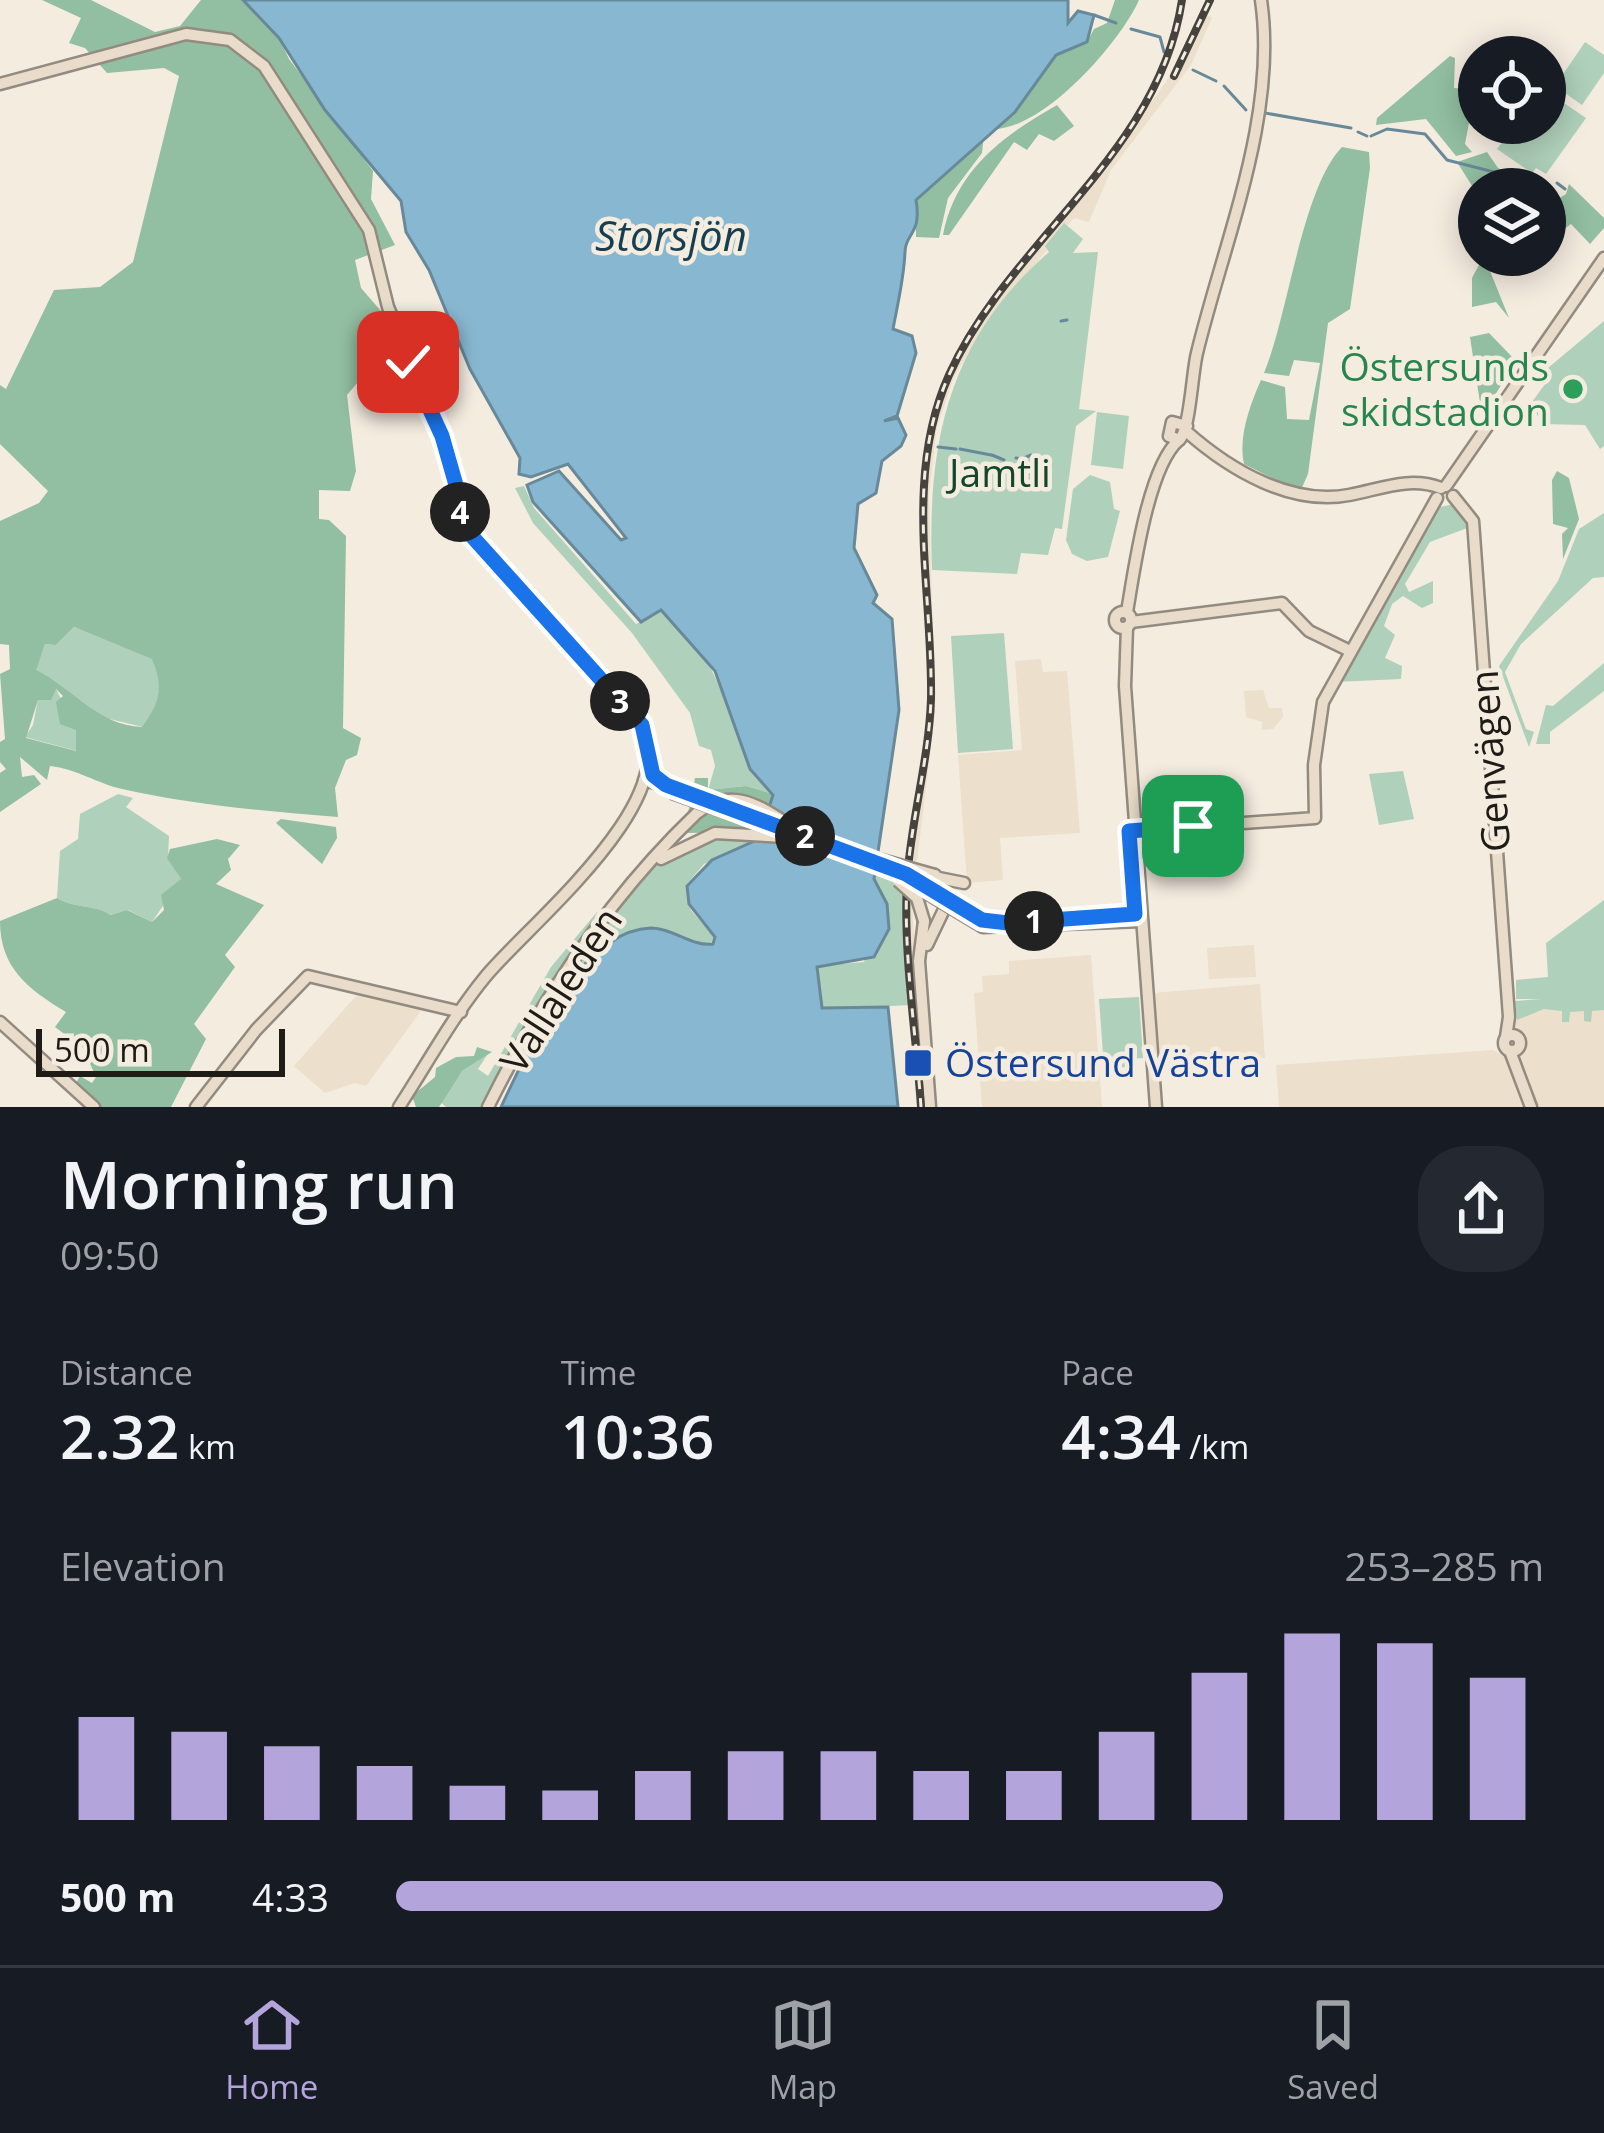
<!DOCTYPE html>
<meta charset="utf-8">
<style>
:root{--surface:#171b24;--page:#242831;--text:#f1f3f6;--muted:#9ea1a6;--line:#363941;--accent:#b4a4dc}
body{margin:0;font-family:"Open Sans",sans-serif;background:var(--page);color:var(--text);height:100vh;display:flex;flex-direction:column;font-size:45px;white-space:nowrap}
*{box-sizing:border-box;margin:0}
p{font-size:39px;color:var(--muted)}
.icon{flex:none;width:66px;height:66px;fill:none;stroke:currentColor;stroke-width:2;stroke-linecap:round;stroke-linejoin:round}
.map{position:relative;height:1107px;overflow:hidden}
.drawer{display:flex;flex-direction:column;background:var(--surface);flex:1}
.drawer>*{flex:none}
.controls{position:absolute;left:1458px;top:36px;display:grid;gap:24px}
.controls a{display:grid;place-items:center;width:108px;height:108px;border-radius:50%;background:var(--surface);box-shadow:0 6px 30px #0003;font-size:60px}
.scale{position:absolute;left:36px;bottom:30px;width:249px;box-sizing:border-box;padding-left:12px;border:6px solid #1f1c18;border-top:0;font-size:33px;line-height:42px;white-space:nowrap;color:#1f1c18;-webkit-text-stroke:9px #f5ece0;paint-order:stroke}
.pin{position:absolute;display:grid;place-items:center;width:102px;height:102px;color:#fff;margin:-51px;border-radius:24px;box-shadow:0 6px 18px #0006}
.km{position:absolute;width:60px;height:60px;margin:-30px;border-radius:50%;background:#222;color:#fff;font-size:33px;line-height:60px;text-align:center}
.round{display:grid;place-items:center;flex:none;width:126px;height:126px;border-radius:48px;background:var(--page)}
.headline{display:flex;align-items:center;justify-content:space-between;height:204px;padding:0 60px}
h1{font-size:66px;font-weight:600;line-height:90px}
.metrics{display:grid;grid-template-columns:repeat(3,1fr);gap:18px;height:204px;padding:12px 60px}
.metrics div{display:grid;align-content:center}
.metrics b{font-size:60px;font-weight:600}
.metrics small{font-size:33px;font-weight:400}
.metrics p{font-size:33px}
.chart{height:336px;padding:24px 60px}
.chart p{display:flex;justify-content:space-between}
.chart svg{width:100%;height:216px;margin-top:12px;stroke:var(--accent);stroke-width:6}
ul{padding:0 60px;list-style:none;font-size:39px}
li{display:grid;grid-template-columns:192px 144px 1fr;align-items:center;height:90px}
li i{height:30px;border-radius:15px;background:var(--accent)}
.tab-bar{display:flex;justify-content:space-around;align-items:center;height:168px;border-top:3px solid var(--line);background:var(--surface);font-size:33px;color:var(--muted)}
.tab-bar a{display:grid;justify-items:center;gap:6px}
.tab-bar .active{color:var(--accent)}
.map>svg:first-child{display:block}
.built{fill:#ecdfcc}
.green{fill:#afd0ba}
.forest{fill:#92bea1;fill-rule:evenodd}
.water{fill:#88b8d1;stroke:#68899a;stroke-width:3}
.lines{fill:none;stroke-linecap:round;stroke-linejoin:round}
.stream{stroke:#68899a;stroke-width:3}
.secondary-casing{stroke:#938b80;stroke-width:15}
.secondary{stroke:#e9dcca;stroke-width:10}
.rail-casing{stroke:#46423d;stroke-width:8}
.rail{stroke:#f5ece0;stroke-width:3;stroke-dasharray:9;stroke-linecap:butt}
.secondary-bridge-casing{stroke:#938b80;stroke-width:15;stroke-linecap:butt}
.secondary-bridge{stroke:#e9dcca;stroke-width:10}
.route-casing{stroke:#fff;stroke-width:24}
.route{stroke:#1a73e8;stroke-width:15}
.leisure-dot{fill:#2e9e5b;stroke:#f5ece0;stroke-width:4.5}
.transit-dot{fill:#1a4fb4;stroke:#f5ece0;stroke-width:4.5}
.labels{text-anchor:middle;stroke-width:9;stroke-linejoin:round;paint-order:stroke}
.leisure-label{font-size:39px;fill:#27864d;stroke:#f5ece0;text-anchor:end}
.park-label{font-size:39px;fill:#12472b;stroke:#f5ece0}
.street-label{font-size:39px;fill:#1f1c18;stroke:#f5ece0}
.transit-label{font-size:39px;fill:#164399;stroke:#f5ece0;text-anchor:start}
.water-label{font-size:42px;font-style:italic;fill:#153f51;stroke:#f5ece0}
</style>
<div class="map">
<svg width="1604" height="1107" viewBox="0 0 1604 1107">
<rect width="100%" height="100%" fill="#f5ece0"/>
<g class="built">
<path d="M1179 0H1184L1176 38 1151 103 1182 58 1207 0H1212L1207 15 1212 18 1191 65 1111 170 1089 222 1074 218 988 320 954 377 937 427 929 495 935 712 912 903 924 1107H919L905 885 928 711 921 495 929 425 966 339 1138 113 1164 60Z"/>
<path d="M1041 659 1043 672 1067 671 1080 833 1000 838 1003 880 967 883 958 755 1022 750 1015 661Z"/>
<path d="M1263 690 1269 708H1282L1283 717 1273 729 1262 730V722L1246 717 1244 691Z"/>
<path d="M1254 945 1256 977 1209 979 1207 948Z"/>
<path d="M1091 955 1102 1107H982L974 993 983 992 982 976 1009 974V961Z"/>
<path d="M1260 984 1265 1058 1158 1064 1153 993Z"/>
<path d="M362 989 426 1004 366 1086 355 1083 325 1093 294 1066Z"/>
<path d="M1604 1003V1107H1531L1520 1071V1042L1509 1017 1517 1020 1546 1007Z"/>
<path d="M1493 1050 1509 1059 1524 1107H1279L1276 1065Z"/>
</g>
<g class="green">
<path d="M1585 42 1604 55V73L1582 105 1555 86Z"/>
<path d="M1545 90 1586 118 1546 174 1536 168 1532 173 1497 149 1503 141 1494 134 1502 123H1545Z"/>
<path d="M1064 223 1083 239 1073 253 1098 252 1079 409 1096 411 1076 426 1062 529 1055 528 1048 555 1021 553 1017 574 932 570C927 442 948 340 1049 252L1045 246Z"/>
<path d="M1604 321V446L1600 449 1585 425 1541 424 1532 402 1551 376 1548 368Z"/>
<path d="M1097 412 1129 416 1123 469 1091 465Z"/>
<path d="M1090 475 1110 482 1114 509 1120 511 1108 557 1087 561 1072 554 1066 540 1073 489Z"/>
<path d="M524 486 534 508 636 624 661 610C736 666 721 739 773 794L746 786 708 790 715 766 711 750 699 746 690 713 632 633 533 523 515 488Z"/>
<path d="M1454 504 1464 508 1470 527 1430 542 1405 584 1409 592 1433 581V603L1422 608 1403 596 1392 604 1384 626 1395 635 1385 658 1402 666 1401 679 1335 682 1440 507Z"/>
<path d="M1604 513V577L1593 578 1521 644 1505 672 1526 729 1534 732 1529 747 1499 666 1558 581 1579 529Z"/>
<path d="M74 627 153 659C164 687 160 703 143 727L97 716 35 670 45 644 56 645Z"/>
<path d="M1004 633 1013 749 958 753 951 636Z"/>
<path d="M1604 663V691L1550 732V744H1536L1546 705 1553 706Z"/>
<path d="M56 689 77 730V751L25 737 33 725 38 699Z"/>
<path d="M1403 771 1414 819 1379 825 1369 774Z"/>
<path d="M118 794 133 798 126 807 169 836 168 858 181 879 152 922 128 910 109 915C95 904 75 909 57 898L60 851 78 839 80 814Z"/>
<path d="M759 835 757 841 704 864 686 885 691 910 714 937 710 945C691 943 674 930 656 928 625 925 594 953 575 974L570 967C628 889 655 838 759 835Z"/>
<path d="M900 865 912 1005 822 1009 817 966 864 962 884 898 874 885 876 871Z"/>
<path d="M1604 900V1010L1592 1011 1591 1022 1584 1021V1011L1570 1012 1569 1022H1562V1011L1544 1009 1517 1020 1515 1001 1541 999H1516V980L1548 977 1546 943Z"/>
<path d="M597 912 601 915 520 1036 484 1107H446L439 1101 462 1071 487 1055 478 1069 488 1076 551 967Z"/>
<path d="M1139 997 1143 1058 1127 1059V1067L1104 1068 1099 999Z"/>
</g>
<g class="forest">
<path d="M42 0H91L155 32 180 26 201 0H243L279 38 289 59 373 171 371 199 395 245 355 260 361 288 387 318 405 369 379 388V402L364 375 347 395 356 471 350 491 319 490V519L329 520 346 536 343 728 361 738 357 755 346 760 335 788 338 817C265 811 193 805 122 789 96 783 77 769 50 766L47 780 20 757 22 777 34 775 41 784 0 812V773L6 769 0 762V742L5 739 0 674 10 669 9 645 0 644V521L39 503 48 491 0 444V385L6 389 54 290 100 287 133 262 179 76 164 68 107 73 85 48 69 43 81 18ZM74 627 152 659C164 687 160 703 142 727 97 725 74 689 36 670L45 644 56 645ZM56 689 63 696 56 702 60 724 76 730V751L26 738 38 700H51Z"/>
<path d="M1115 0H1139C1120 43 1041 133 990 129L1016 112 1056 55 1087 42 1094 29 1107 23Z"/>
<path d="M1450 56 1455 58 1454 88 1468 89 1474 97 1465 144 1472 152 1456 156 1426 119 1376 125 1377 118Z"/>
<path d="M1057 105 1074 126 1054 141 1039 134 1027 150 1014 142 949 235H943C955 171 1002 136 1057 105Z"/>
<path d="M984 134 982 153 948 198 939 238 916 237V200Z"/>
<path d="M1342 147 1369 152 1370 168 1350 309 1328 323 1308 474 1300 492 1244 464C1238 437 1250 405 1261 380L1285 387 1287 419 1309 420 1320 363 1294 360 1289 376 1264 373C1288 316 1302 188 1342 147Z"/>
<path d="M1487 152 1498 168 1528 183 1522 189H1479V197L1457 162Z"/>
<path d="M1569 184 1604 218V228L1590 244 1571 224 1545 243V207L1566 194Z"/>
<path d="M1481 261 1488 266 1509 318 1496 302 1472 307V278Z"/>
<path d="M1489 333 1516 361 1482 416 1470 337Z"/>
<path d="M1557 471 1569 478 1579 519 1563 559 1562 534 1568 528 1553 524 1552 480Z"/>
<path d="M695 778H708V790L746 786 773 794 772 832 684 833Z"/>
<path d="M281 819 336 827 337 838 322 864 276 823Z"/>
<path d="M217 839 240 845 228 859 231 870 216 884 264 905 225 955 235 967 194 1024 206 1039 171 1107H99L76 1083 80 1076 92 1083 96 1077 83 1048 55 1027 66 1012C28 989 0 968 0 921L57 898C75 909 95 904 110 915L127 910 152 922 164 910 161 895 181 879 167 858 170 849Z"/>
<path d="M477 1047 492 1052 462 1071 439 1107H416L412 1096 435 1077 436 1068 456 1057 474 1056Z"/>
</g>
<path class="water" d="M243 0H1068V23L1078 11 1094 15 1087 42 1056 55 1015 112 916 200C922 235 905 233 905 252 904 278 898 302 893 329L912 336 916 353 897 416 884 421 898 418 906 435 901 446 882 461 876 493 858 504 854 548 877 595 873 603 892 619 899 710 874 879 887 904 889 929 874 957 817 967 822 1008 888 1007 898 1107H501C528 1051 579 930 651 928 673 928 692 947 713 944L715 937 689 904 687 886 712 860 759 839 773 795 750 769 715 671 661 610 641 622 533 502 527 485 559 471 621 540 626 538 568 464 531 477 519 474 520 458 470 369 429 270 406 232 401 201 325 110 279 38Z"/>
<g class="lines">
<g class="stream">
<path d="M1094 15 1116 23"/>
<path d="M1131 29 1160 37 1164 52"/>
<path d="M1193 70 1216 81"/>
<path d="M1224 86 1246 110"/>
<path d="M1265 113 1351 128"/>
<path d="M1358 132 1367 136"/>
<path d="M1371 136 1387 129 1425 134 1447 160 1529 181"/>
<path d="M1557 183 1565 189"/>
<path d="M1061 321 1067 320"/>
<path d="M938 447 956 449"/>
<path d="M960 449 991 455"/>
<path d="M992 455 1004 460"/>
<path d="M1016 458 1022 459"/>
<path d="M1024 458 1031 455"/>
</g>
<g class="secondary-casing">
<g id="secondary">
<path d="M0 84 186 34 230 40 264 66 369 230 388 307 442 436 470 534 639 722C689 797 529 924 486 976 453 1016 427 1064 399 1107"/>
<path d="M1187 426 1172 422 1169 436 1179 440C1190 432 1192 372 1197 353 1224 241 1278 116 1261 0"/>
<path d="M1187 432C1230 470 1291 506 1349 495 1381 489 1409 476 1441 488"/>
<path d="M1446 486 1604 258"/>
<path d="M1453 496 1473 521 1509 1017 1506 1037"/>
<circle cx="1123" cy="620" r="8"/>
<path d="M1127 612C1134 571 1148 466 1179 440"/>
<path d="M1131 622 1282 603 1309 631 1350 651"/>
<path d="M1127 627 1125 686 1156 1107"/>
<path d="M644 780 674 788"/>
<path d="M1129 831 1315 818 1314 765 1323 702 1437 498"/>
<path d="M843 849 871 857"/>
<path d="M661 859 715 833 785 837"/>
<path d="M939 878 964 883"/>
<path d="M924 921 919 961 930 1107"/>
<path d="M983 927 1142 921"/>
<path d="M927 945 949 899 935 875"/>
<path d="M0 1022 94 1107"/>
<circle cx="1512" cy="1043" r="8"/>
<path d="M1510 1051 1531 1107"/>
<path d="M196 1107 256 1030 308 976 461 1012"/>
<path d="M488 1107C542 998 608 898 697 813 739 779 772 818 812 838"/>
</g>
</g>
<use href="#secondary" class="secondary"/>
<g class="rail-casing">
<g id="rail">
<path d="M1174 76 1210 0"/>
<path d="M921 1107C916 1032 903 954 907 880 911 819 929 760 931 699 933 592 903 477 949 375 1010 240 1159 155 1182 0"/>
</g>
</g>
<use href="#rail" class="rail"/>
<g class="secondary-bridge-casing">
<g id="secondary-bridge">
<path d="M672 793 892 872 983 927"/>
<path d="M871 857 935 875"/>
<path d="M898 881 917 898 924 921"/>
</g>
</g>
<use href="#secondary-bridge" class="secondary-bridge"/>
</g>
<g class="lines">
<g class="route-casing">
<path id="route" d="M408 362 442 436 470 534 642 725 653 775 666 785 906 874 982 920 1008 923 1135 914 1129 831 1193 826"/>
</g>
<use href="#route" class="route"/>
</g>
<circle class="leisure-dot" cx="1573" cy="389" r="12"/>
<rect class="transit-dot" x="903" y="1048" width="30" height="30" rx="6"/>
<g class="labels">
<g class="leisure-label">
<text x="1549" y="381">Östersunds<tspan x="1549" dy="45">skidstadion</tspan></text>
</g>
<g class="park-label">
<text x="1000" y="487">Jamtli</text>
</g>
<g class="street-label">
<text transform="translate(1490 761) rotate(-94)" y="14">Genvägen</text>
<text transform="translate(561 990) rotate(-57)" y="14">Vallaleden</text>
</g>
<g class="transit-label">
<text x="945" y="1077">Östersund Västra</text>
</g>
<g class="water-label">
<text x="671" y="251">Storsjön</text>
</g>
</g>
</svg>
<div class="controls">
<a><svg class="icon" aria-label="locate" viewBox="0 0 24 24"><circle cx="12" cy="12" r="6"/><path d="M12 2v4M12 18v4M2 12h4M18 12h4"/></svg></a>
<a><svg class="icon" aria-label="layers" viewBox="0 0 24 24"><path d="M12 4l9 5-9 5-9-5zM3 14l9 5 9-5"/></svg></a>
</div>
<div class="scale">500 m</div>
<div class="pin" style="left:1193px;top:826px;background:#1e9e55"><svg class="icon" aria-label="arrive" viewBox="0 0 24 24"><path d="M6 21V4h12l-3 4 3 4H6"/></svg></div>
<div class="pin" style="left:408px;top:362px;background:#d93025"><svg class="icon" aria-label="check" viewBox="0 0 24 24"><path d="M5 12l5 5 9-10"/></svg></div>
<b class="km" style="left:1034px;top:921px">1</b>
<b class="km" style="left:805px;top:836px">2</b>
<b class="km" style="left:620px;top:701px">3</b>
<b class="km" style="left:460px;top:512px">4</b>
</div>
<section class="drawer">
<div class="headline"><div><h1>Morning run</h1><p>09:50</p></div><a class="round"><svg class="icon" aria-label="share" viewBox="0 0 24 24"><path d="M12 15V3M7 8l5-5 5 5M5 13v7h14v-7"/></svg></a></div>
<div class="metrics">
<div><p>Distance</p><b>2.32<small> km</small></b></div>
<div><p>Time</p><b>10:36</b></div>
<div><p>Pace</p><b>4:34<small> /km</small></b></div>
</div>
<div class="chart"><p><span>Elevation</span>253–285 m</p>
<svg viewBox="0 0 160 44" preserveAspectRatio="none"><path d="M5 44V23M15 44V26M25 44V29M35 44V33M45 44V37M55 44V38M65 44V34M75 44V30M85 44V30M95 44V34M105 44V34M115 44V26M125 44V14M135 44V6M145 44V8M155 44V15"/></svg>
</div>
<ul>
<li><b>500 m</b>4:33<i style="width:72%"></i></li>
</ul>
</section>
<nav class="tab-bar">
<a class="active"><svg class="icon" aria-label="home" viewBox="0 0 24 24"><path d="M3 11l9-7 9 7M6 9v11h12V9"/></svg>Home</a>
<a><svg class="icon" aria-label="map" viewBox="0 0 24 24"><path d="M3 6l6-2 6 2 6-2v14l-6 2-6-2-6 2zM9 4v14M15 6v14"/></svg>Map</a>
<a><svg class="icon" aria-label="saved" viewBox="0 0 24 24"><path d="M7 4h10v16l-5-4-5 4z"/></svg>Saved</a>
</nav>
